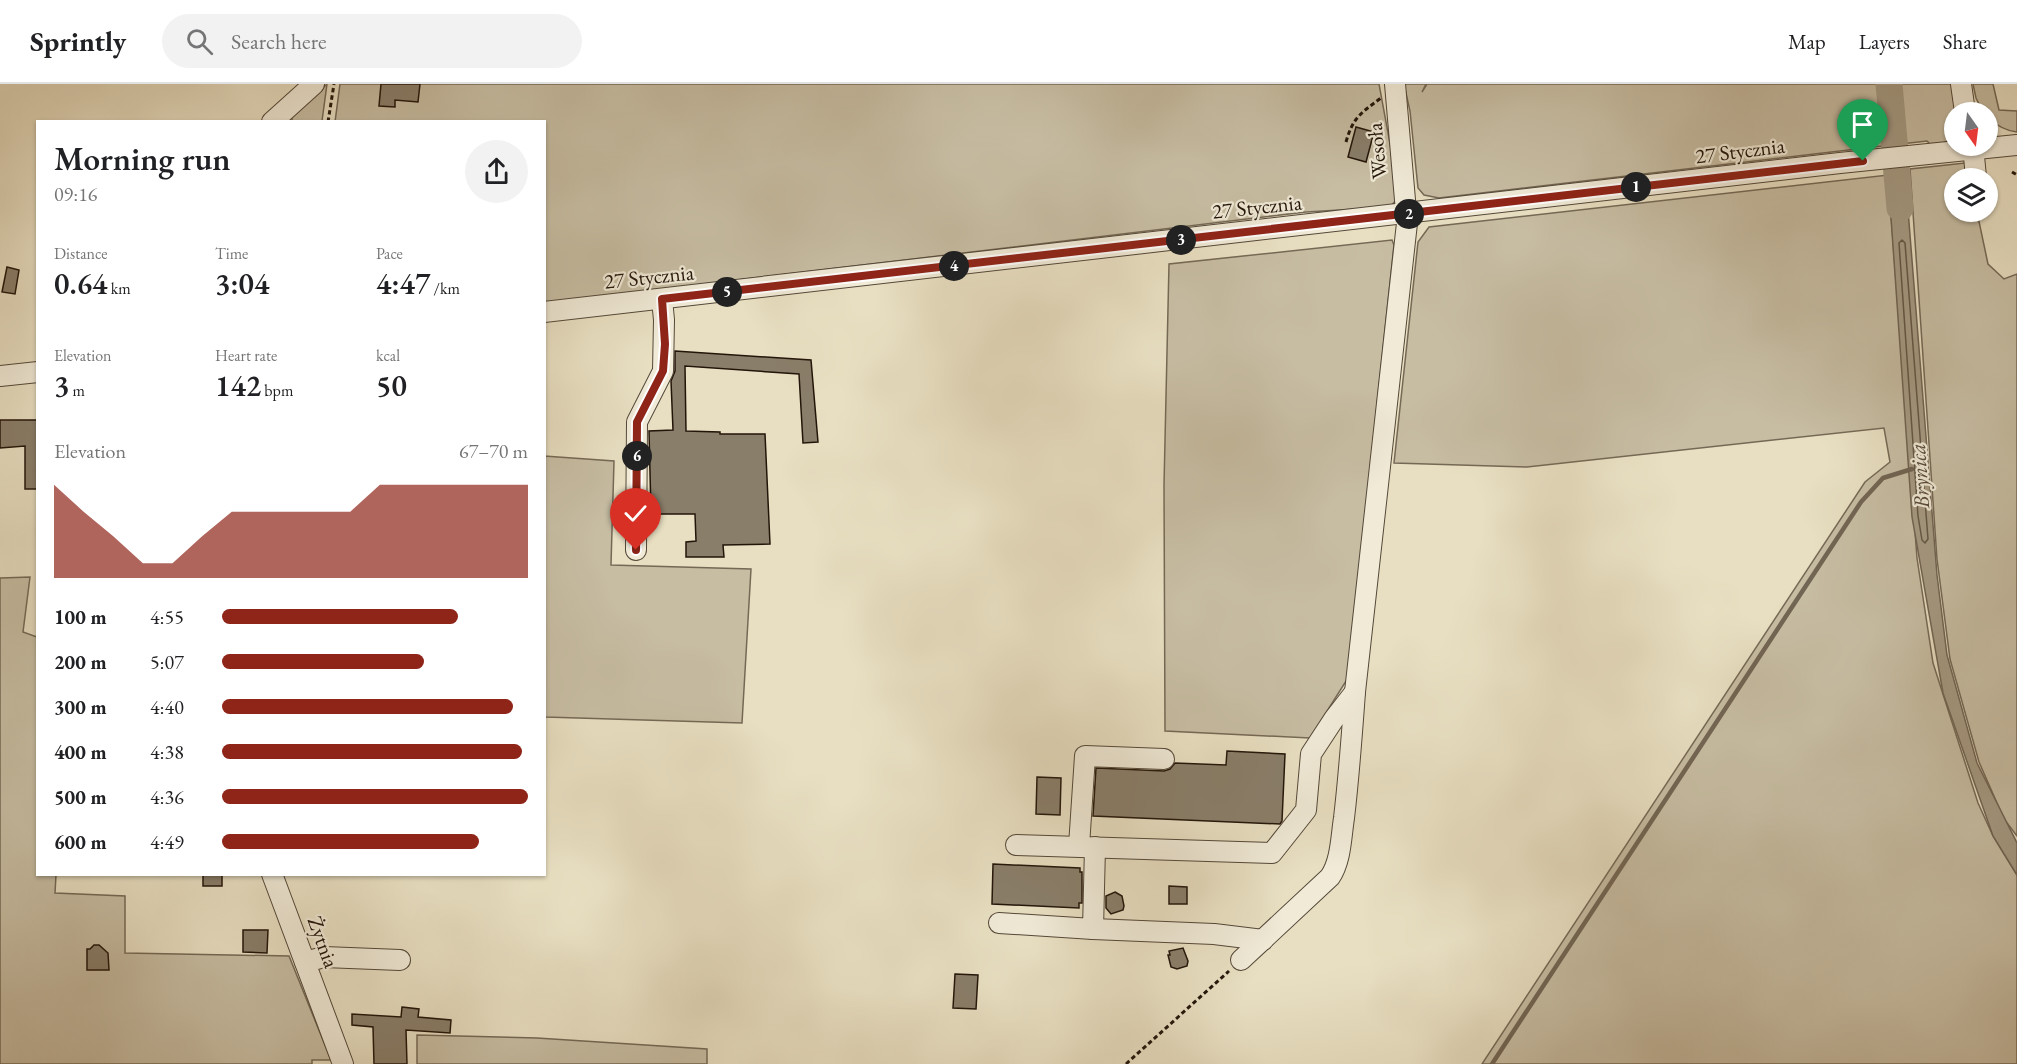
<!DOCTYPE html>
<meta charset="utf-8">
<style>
:root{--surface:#fff;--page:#f2f2f2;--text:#202124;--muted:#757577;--line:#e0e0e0;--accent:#8f2418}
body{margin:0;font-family:"EB Garamond",serif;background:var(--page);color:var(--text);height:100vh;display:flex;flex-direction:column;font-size:22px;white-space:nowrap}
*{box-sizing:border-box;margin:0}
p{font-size:20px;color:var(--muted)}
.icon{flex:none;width:33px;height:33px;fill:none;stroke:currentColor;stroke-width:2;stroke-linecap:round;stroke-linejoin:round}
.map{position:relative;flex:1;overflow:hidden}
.side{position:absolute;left:36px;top:36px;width:510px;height:756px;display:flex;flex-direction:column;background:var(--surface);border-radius:0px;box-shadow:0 2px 4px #0004}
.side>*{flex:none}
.needle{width:39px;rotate:166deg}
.fabs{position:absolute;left:1944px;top:18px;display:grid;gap:12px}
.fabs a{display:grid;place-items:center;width:54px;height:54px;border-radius:50%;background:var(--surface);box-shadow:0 2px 4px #0004;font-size:30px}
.pin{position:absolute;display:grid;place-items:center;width:51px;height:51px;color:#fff;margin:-62px -26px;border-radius:50% 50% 50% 0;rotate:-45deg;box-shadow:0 0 6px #0007}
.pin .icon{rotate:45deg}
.km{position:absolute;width:30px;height:30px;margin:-15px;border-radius:50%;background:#222;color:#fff;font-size:16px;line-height:30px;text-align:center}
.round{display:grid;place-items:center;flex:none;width:63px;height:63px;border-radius:32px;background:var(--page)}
.summary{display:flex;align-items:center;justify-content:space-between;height:102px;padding:0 18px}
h1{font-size:33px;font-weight:600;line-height:45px}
.metrics{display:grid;grid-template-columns:repeat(3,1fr);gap:9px;height:102px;padding:6px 18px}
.metrics div{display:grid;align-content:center}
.metrics b{font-size:30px;font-weight:600}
.metrics small{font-size:16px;font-weight:400}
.metrics p{font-size:16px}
.chart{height:168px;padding:12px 18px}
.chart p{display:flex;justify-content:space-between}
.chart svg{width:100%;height:108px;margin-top:6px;fill:var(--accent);opacity:.7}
ul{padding:0 18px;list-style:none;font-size:20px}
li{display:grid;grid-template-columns:96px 72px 1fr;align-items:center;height:45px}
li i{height:15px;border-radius:8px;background:var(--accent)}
header{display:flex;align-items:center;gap:36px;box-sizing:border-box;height:84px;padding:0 30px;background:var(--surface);border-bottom:2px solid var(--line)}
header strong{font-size:28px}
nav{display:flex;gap:33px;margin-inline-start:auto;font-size:21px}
.search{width:420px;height:54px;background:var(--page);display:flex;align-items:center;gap:15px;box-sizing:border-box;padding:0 21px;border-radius:33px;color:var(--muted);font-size:22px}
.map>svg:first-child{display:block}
.green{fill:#c7bda3;stroke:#756956;stroke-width:1.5}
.water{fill:#a59a83;stroke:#716553;stroke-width:1.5}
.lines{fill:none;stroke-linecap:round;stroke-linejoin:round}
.shore{stroke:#645846;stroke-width:1.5}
.stream{stroke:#716553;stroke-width:4.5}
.river{stroke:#a59a83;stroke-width:27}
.building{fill:#897e6a;stroke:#23150a;stroke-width:1.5}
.minor-casing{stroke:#544838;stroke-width:22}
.path{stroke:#23150a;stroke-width:3;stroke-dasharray:4.5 3;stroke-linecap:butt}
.minor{stroke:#f0ead7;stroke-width:20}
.route-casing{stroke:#fff;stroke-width:12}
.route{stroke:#8f2418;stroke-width:8}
.labels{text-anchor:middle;stroke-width:4.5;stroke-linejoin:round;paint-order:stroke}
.street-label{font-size:21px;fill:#23150a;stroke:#f0ead7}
.water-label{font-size:22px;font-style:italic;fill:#574a3a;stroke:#f0ead7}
</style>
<header>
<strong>Sprintly</strong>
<div class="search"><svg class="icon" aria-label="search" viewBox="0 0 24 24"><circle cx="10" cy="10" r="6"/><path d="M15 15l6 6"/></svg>Search here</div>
<nav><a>Map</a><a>Layers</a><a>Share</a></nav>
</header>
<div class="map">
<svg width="2017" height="980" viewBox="0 0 2017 980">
<rect width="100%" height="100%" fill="#e8dfc2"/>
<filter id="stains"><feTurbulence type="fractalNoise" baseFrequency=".00333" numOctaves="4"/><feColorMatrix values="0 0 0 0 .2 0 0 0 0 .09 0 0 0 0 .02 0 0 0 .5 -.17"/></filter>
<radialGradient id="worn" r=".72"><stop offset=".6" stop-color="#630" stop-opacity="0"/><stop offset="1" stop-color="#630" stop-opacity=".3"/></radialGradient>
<g class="green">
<path d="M327 0 322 37 292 38V33Z"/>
<path d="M340 0H1379L1398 103 1397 115 1390 123 1306 128 545 219 544 38H335Z"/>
<path d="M1404 0H1426L1422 8 1427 0H1952L1957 28H1954C1954 52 1957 57 1932 62L1927 57 1874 63 1439 114 1424 111 1418 104 1410 27Z"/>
<path d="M1973 0H1993L1999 26 2017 27V48C2006 47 1996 41 1988 34V28H1983L1976 14Z"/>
<path d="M1965 79 1970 94H1954V128H1977L1988 180 2004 195 2017 190V752L2004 735 1979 678 1950 575 1937 475 1910 85Z"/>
<path d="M1888 91 1917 474 1933 579 1978 719 1993 752 2017 791V980H1482L1865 398 1890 378 1884 344 1527 383 1394 379 1418 158 1429 143Z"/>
<path d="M1392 156 1394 161 1348 594 1310 654 1165 647 1164 401 1169 180Z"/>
<path d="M544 372 614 377 611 481 751 485 742 639 545 633Z"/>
<path d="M30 493 23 548 37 553 38 790 56 791 55 809 125 812V869L289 872 331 976H312V980H0V494Z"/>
<path d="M417 951 537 954 707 965V980H417Z"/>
</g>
<path class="water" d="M1905 88 1937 491 1947 571 1977 679 2017 759V791L1993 752 1943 609 1912 433 1888 91Z"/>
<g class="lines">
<path class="shore" d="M1902 156 1905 159 1928 455 1925 459 1922 456 1918 432 1899 159Z"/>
<path class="stream" d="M1492 980 1861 418 1883 394 1912 385"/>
<path class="river" d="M1889 0 1900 124"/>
</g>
<g class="building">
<path d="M381 0H420L418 18 395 16V23L379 22Z"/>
<path d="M1356 43 1374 48 1366 78 1348 73Z"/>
<path d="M7 183 19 186 15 210 2 208Z"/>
<path d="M675 267 811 276 818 358 803 359 799 290 685 282 686 347 720 348V350H765L770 460 723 461 724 473H686V458L696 457 695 430H651L649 347 673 346 671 297 675 287Z"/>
<path d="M0 336H38V405H25V362L0 364Z"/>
<path d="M1227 667 1285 670 1282 737 1280 740 1093 732 1096 684 1164 687 1170 685 1175 679 1226 681Z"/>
<path d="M1037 693 1061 694 1060 731 1036 730Z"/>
<path d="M993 780 1080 784V788H1082V819H1079V824L992 820Z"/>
<rect x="203" y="790" width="19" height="12"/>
<path d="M1169 802 1187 803V820H1169Z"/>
<path d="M1115 808 1122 812 1124 822 1123 826 1111 830 1106 824V812Z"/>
<path d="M243 846H268L267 869 243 868Z"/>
<path d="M94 861H99L108 869 109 886H87V865H90Z"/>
<path d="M1183 864 1188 877 1187 882 1177 885 1171 883 1168 871H1170L1169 867Z"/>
<path d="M955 890 978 891 976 925 953 924Z"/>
<path d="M402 923 419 925 418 933 451 936 450 949 406 946 407 980H374L373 943 352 941V930L401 933Z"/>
</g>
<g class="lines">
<g class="minor-casing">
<g id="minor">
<path d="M1961 0 1965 28"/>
<path d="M272 38 314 0"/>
<path d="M1973 62 1976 93"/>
<path d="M544 228 1840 79 2017 61"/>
<path d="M0 292 38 288"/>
<path d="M636 466 637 338 663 287 664 236 662 215"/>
<path d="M1016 761 1272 769 1306 726 1311 670 1334 635 1355 608"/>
<path d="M1079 762 1085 672 1164 675"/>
<path d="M272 790 343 980"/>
<path d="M999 839 1093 845 1095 763"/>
<path d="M1093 845 1214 850 1263 856"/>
<path d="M1241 876 1330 793C1341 777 1341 753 1344 734 1349 692 1352 650 1355 608L1407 139 1395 0"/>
<path d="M305 878 324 873 400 876"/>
</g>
</g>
<g class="path">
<path d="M328 38 334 0"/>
<path d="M1346 58C1353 33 1361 29 1381 14"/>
<path d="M2012 88 2017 91"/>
<path d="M1126 980 1229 887"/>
</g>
<use href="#minor" class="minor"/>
</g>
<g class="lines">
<g class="route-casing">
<path id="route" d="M636 466 637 338 663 287 665 260 662 215 1863 77"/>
</g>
<use href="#route" class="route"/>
</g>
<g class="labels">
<g class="street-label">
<text transform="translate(1377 67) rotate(-95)" y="7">Wesoła</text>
<text transform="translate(1740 67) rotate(-7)" y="7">27 Stycznia</text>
<text transform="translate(1257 123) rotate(-6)" y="7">27 Stycznia</text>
<text transform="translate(649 193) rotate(-6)" y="7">27 Stycznia</text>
<text transform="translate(323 858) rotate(70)" y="7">Żytnia</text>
</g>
<g class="water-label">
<text transform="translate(1919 392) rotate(-94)" y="8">Brynica</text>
</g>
</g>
<rect width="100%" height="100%" filter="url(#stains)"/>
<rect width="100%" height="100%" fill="url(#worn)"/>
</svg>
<div class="fabs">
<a><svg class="needle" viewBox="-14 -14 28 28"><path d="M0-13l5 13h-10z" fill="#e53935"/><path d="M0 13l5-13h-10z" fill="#757577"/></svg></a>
<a><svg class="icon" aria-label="layers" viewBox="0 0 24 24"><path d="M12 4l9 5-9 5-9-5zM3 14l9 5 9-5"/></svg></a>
</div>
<div class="pin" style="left:1863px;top:77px;background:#1e9e55"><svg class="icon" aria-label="arrive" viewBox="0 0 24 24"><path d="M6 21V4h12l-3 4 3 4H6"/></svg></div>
<div class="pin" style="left:636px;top:466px;background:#d93025"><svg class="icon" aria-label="check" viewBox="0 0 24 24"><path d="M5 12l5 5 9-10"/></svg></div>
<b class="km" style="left:1636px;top:103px">1</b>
<b class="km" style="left:1409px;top:130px">2</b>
<b class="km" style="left:1181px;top:156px">3</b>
<b class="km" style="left:954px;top:182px">4</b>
<b class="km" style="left:727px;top:208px">5</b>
<b class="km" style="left:637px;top:372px">6</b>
<section class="side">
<div class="summary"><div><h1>Morning run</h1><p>09:16</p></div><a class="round"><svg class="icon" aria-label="share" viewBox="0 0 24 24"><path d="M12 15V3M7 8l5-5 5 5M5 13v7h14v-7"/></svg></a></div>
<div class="metrics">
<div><p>Distance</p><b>0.64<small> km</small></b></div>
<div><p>Time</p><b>3:04</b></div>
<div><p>Pace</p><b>4:47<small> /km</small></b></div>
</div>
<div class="metrics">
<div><p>Elevation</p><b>3<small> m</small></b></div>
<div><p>Heart rate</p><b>142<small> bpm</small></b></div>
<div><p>kcal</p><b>50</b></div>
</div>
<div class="chart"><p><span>Elevation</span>67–70 m</p>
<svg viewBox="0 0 160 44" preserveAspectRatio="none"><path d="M0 44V6L10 17L20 27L30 38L40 38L50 27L60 17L70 17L80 17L90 17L100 17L110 6L120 6L130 6L140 6L150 6L160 6V44z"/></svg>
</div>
<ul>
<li><b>100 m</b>4:55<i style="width:77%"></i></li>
<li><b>200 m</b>5:07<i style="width:66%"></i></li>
<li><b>300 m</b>4:40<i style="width:95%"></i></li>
<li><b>400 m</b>4:38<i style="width:98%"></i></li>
<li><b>500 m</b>4:36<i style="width:100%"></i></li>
<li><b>600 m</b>4:49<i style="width:84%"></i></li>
</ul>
</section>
</div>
